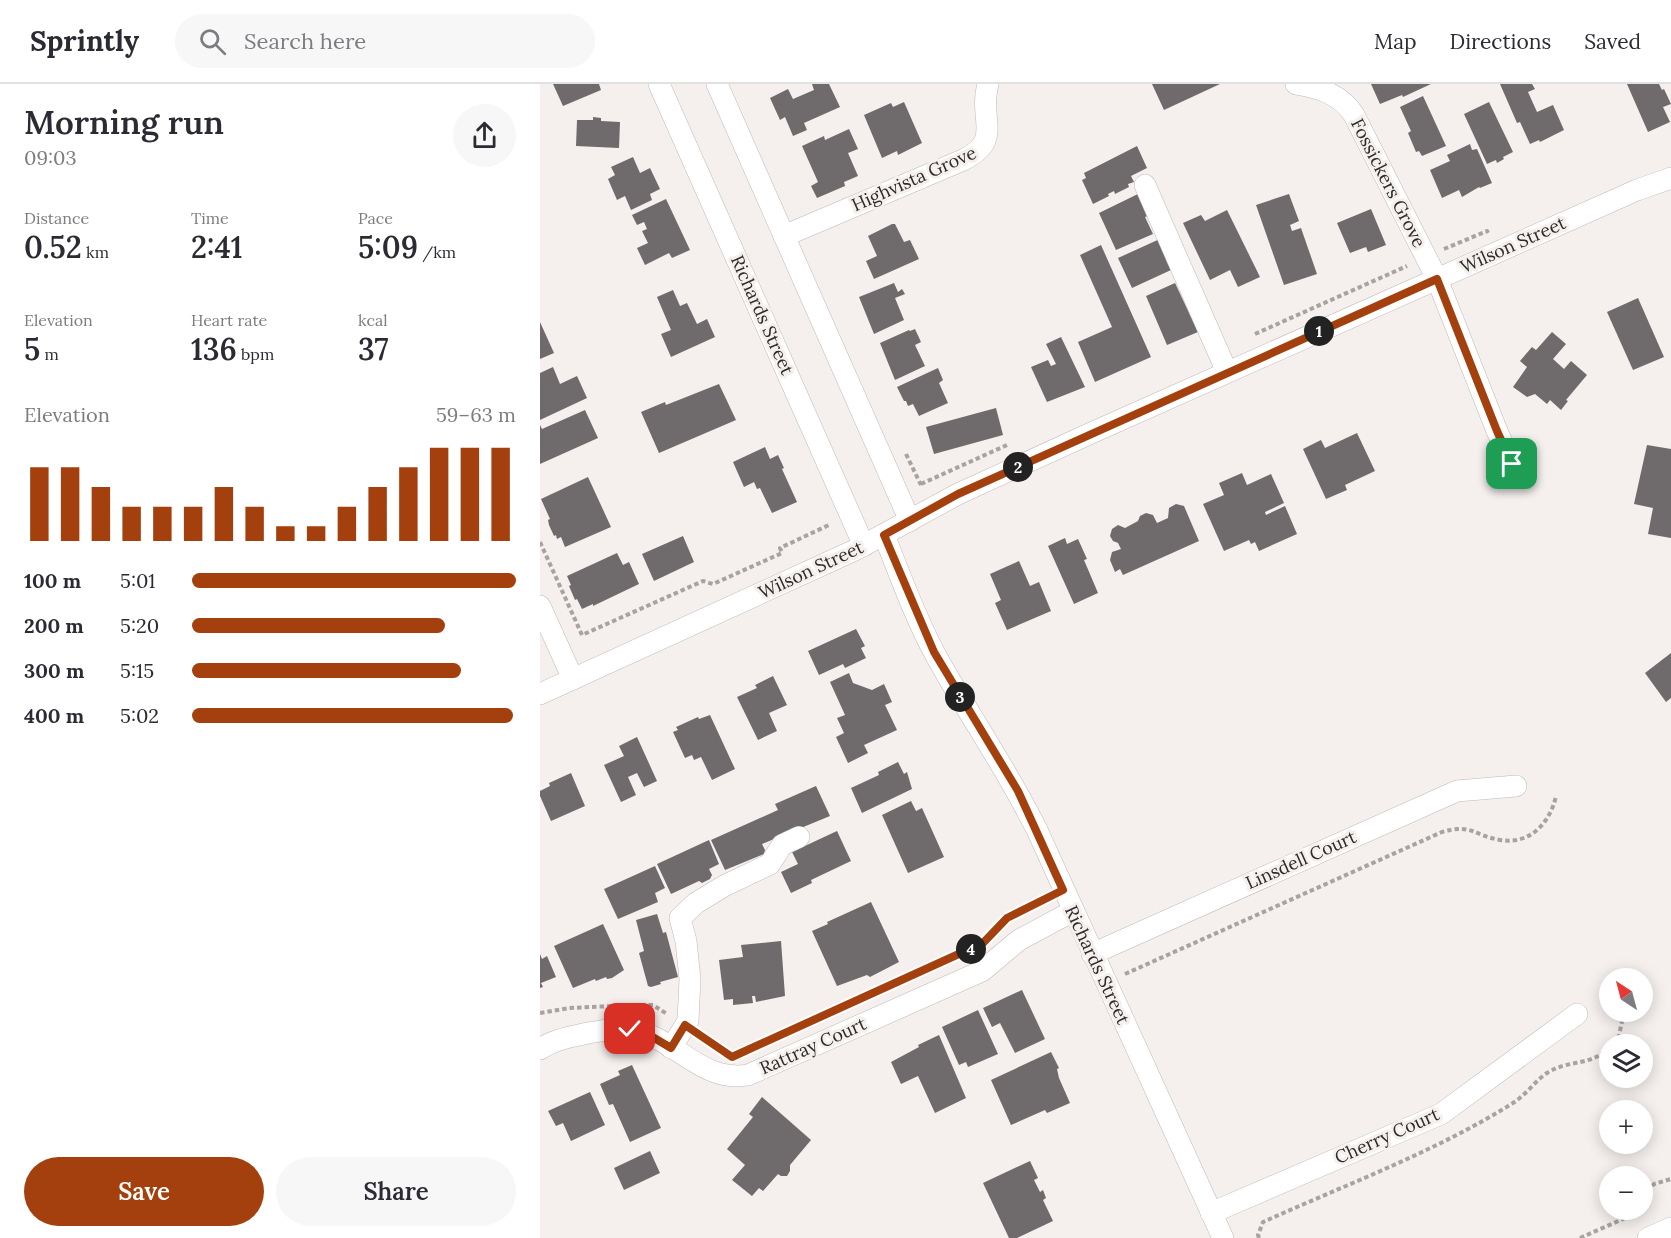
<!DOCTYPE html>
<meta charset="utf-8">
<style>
:root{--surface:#fff;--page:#f7f7f7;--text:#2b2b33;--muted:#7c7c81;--line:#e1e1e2;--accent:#a4400d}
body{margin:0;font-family:Lora,serif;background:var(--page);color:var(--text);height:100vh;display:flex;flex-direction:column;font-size:22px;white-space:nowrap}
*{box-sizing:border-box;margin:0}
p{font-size:20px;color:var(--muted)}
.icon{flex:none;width:33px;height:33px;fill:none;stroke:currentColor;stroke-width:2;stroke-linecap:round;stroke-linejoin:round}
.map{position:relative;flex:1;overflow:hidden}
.drawer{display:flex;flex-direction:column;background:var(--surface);width:540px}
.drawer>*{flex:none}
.needle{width:39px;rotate:324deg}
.tools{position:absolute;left:1059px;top:884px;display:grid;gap:12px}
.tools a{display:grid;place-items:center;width:54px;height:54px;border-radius:50%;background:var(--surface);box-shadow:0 3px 15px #0003;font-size:30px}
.pin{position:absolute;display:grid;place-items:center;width:51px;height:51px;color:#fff;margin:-26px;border-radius:12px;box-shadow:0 3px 9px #0006}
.km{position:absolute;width:30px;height:30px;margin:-15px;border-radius:50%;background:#222;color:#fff;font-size:16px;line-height:30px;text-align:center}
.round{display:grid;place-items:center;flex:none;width:63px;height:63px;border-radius:32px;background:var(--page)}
.headline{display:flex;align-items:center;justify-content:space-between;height:102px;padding:0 24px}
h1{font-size:33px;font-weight:600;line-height:45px}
.metrics{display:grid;grid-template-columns:repeat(3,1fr);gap:9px;height:102px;padding:6px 24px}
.metrics div{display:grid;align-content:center}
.metrics b{font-size:30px;font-weight:600}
.metrics small{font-size:16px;font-weight:400}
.metrics p{font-size:16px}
.chart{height:168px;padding:12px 24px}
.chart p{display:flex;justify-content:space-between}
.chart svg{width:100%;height:108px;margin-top:6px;stroke:var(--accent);stroke-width:6}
.button{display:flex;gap:12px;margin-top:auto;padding:12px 24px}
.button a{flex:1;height:69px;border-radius:36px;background:var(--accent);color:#fff;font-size:24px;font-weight:600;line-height:69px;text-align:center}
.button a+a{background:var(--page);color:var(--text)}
ul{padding:0 24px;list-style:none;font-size:20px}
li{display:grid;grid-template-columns:96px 72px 1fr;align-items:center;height:45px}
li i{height:15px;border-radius:8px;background:var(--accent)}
header{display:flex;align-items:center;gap:36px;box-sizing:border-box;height:84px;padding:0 30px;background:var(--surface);border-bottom:2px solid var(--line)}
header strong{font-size:28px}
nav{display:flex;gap:33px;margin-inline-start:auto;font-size:21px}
.search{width:420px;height:54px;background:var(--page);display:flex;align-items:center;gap:15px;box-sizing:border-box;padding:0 21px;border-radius:33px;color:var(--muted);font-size:22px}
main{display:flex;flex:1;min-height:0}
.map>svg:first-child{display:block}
.building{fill:#6f6a6c}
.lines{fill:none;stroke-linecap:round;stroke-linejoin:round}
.minor-casing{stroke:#bebab7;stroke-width:22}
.path{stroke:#a6a3a1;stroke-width:4;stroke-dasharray:4.5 3;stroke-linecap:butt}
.minor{stroke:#fff;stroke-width:21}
.route-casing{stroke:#fff;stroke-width:12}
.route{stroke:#a4400d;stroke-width:8}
.labels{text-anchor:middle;stroke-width:6;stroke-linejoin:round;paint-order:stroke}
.street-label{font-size:18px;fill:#2d2b2a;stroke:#f5f0ee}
</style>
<header>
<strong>Sprintly</strong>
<div class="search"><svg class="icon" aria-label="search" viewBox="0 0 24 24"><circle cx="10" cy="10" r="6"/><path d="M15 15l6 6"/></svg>Search here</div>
<nav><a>Map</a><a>Directions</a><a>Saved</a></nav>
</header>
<main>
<section class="drawer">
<div class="headline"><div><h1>Morning run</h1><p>09:03</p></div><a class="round"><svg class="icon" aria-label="share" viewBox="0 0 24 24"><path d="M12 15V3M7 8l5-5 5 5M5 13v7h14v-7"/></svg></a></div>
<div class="metrics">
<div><p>Distance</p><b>0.52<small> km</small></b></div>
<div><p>Time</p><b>2:41</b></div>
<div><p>Pace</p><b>5:09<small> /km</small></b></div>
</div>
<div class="metrics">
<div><p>Elevation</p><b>5<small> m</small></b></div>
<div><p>Heart rate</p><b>136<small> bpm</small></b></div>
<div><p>kcal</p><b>37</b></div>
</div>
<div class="chart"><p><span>Elevation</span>59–63 m</p>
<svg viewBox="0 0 160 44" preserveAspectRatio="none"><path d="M5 44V14M15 44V14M25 44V22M35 44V30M45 44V30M55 44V30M65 44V22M75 44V30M85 44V38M95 44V38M105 44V30M115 44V22M125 44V14M135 44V6M145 44V6M155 44V6"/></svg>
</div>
<ul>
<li><b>100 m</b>5:01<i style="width:100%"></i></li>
<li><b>200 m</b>5:20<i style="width:78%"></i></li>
<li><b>300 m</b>5:15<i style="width:83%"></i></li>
<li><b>400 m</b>5:02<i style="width:99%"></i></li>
</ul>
<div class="button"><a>Save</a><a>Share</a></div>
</section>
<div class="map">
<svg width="1131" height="1154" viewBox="0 0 1131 1154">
<rect width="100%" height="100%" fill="#f5f0ee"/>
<g class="building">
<path d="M13 0H59L61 6 23 22Z"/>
<path d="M272 0H289L300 23 264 39 267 46 253 52 245 33 240 36 230 14 248 5 253 15 274 6Z"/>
<path d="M612 0H680L624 26Z"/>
<path d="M831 0H891L863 13 862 11 840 20Z"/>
<path d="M960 0H992L995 5 988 8 997 28 1013 21 1024 46 1000 58 999 56 990 60 980 38 977 39Z"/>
<path d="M1087 0H1119L1122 6 1124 5 1131 20 1123 23 1130 38 1108 48Z"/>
<path d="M883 12 906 62 882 72 879 67 876 68 868 49 871 47 860 23Z"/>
<path d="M364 18 382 59 358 71 357 67 342 74 324 31 351 19 353 23Z"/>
<path d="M949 18 973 68 963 73 964 75 957 79 956 76 947 80 924 30Z"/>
<path d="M53 33 61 34V37L80 38 79 64 36 62 37 36H53Z"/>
<path d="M309 45 318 65 308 69 318 92 304 98 305 102 277 114 271 102 278 98 262 62 284 52 285 56Z"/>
<path d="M930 60 932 66 937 65 952 99 940 104 939 103 922 113 919 106 902 114 890 86 910 77 907 71Z"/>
<path d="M597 62 607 84 591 92 594 98 588 100 589 103 575 110 574 107 568 110 569 112 553 120 542 96 546 94 544 89Z"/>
<path d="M93 73 100 89 110 84 120 105 110 110 112 116 91 126 85 112 77 116 68 95 75 91 71 83Z"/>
<path d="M600 109 608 132 605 133 613 150 576 166 559 129Z"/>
<path d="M749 110 759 137 750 141 752 147 761 144 777 190 744 201 716 121Z"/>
<path d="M126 115 150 166 132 174 129 169 105 181 97 164 108 159 102 147 107 145 104 138 97 141 92 131Z"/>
<path d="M831 125 846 161 828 168 826 163 810 169 797 139Z"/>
<path d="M687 126 720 193 698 203 690 186 670 196 643 139 661 131 665 137Z"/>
<path d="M352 140H355L364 158 370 156 379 175 334 195 326 177 337 172 328 152Z"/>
<path d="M622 154 629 175 626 176 631 186 592 204 578 174Z"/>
<path d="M561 161 611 273 555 298 538 258 572 243 540 171Z"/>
<path d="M354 199 358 208 362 205 365 210 355 214 364 236 334 250 319 213Z"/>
<path d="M635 199 658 248 627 261 606 212Z"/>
<path d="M133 206 140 222 147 219 157 240 167 235 175 253 131 273 121 250 131 246 117 213Z"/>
<path d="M1098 214 1124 273 1093 286 1067 228Z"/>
<path d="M0 238 14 269 0 275Z"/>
<path d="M375 245 381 258 375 261 385 282 355 296 340 259 369 246 370 247Z"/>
<path d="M1012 248 1026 260 1013 275 1024 285 1031 277 1047 291 1026 316 1028 317 1021 326 1010 316 1007 320 995 310 987 313 973 303 987 283 980 277 992 263 996 266Z"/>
<path d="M521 253 545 303 507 318 491 283 508 276 511 282 516 280 506 260Z"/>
<path d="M13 283 20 300 37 292 47 314 0 336V289Z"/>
<path d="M398 284 403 296 399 299 408 319 379 332 373 320 368 322 366 317H364L357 303Z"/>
<path d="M179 300 196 336 119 369 101 328 125 318 126 321Z"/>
<path d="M456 324 463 351 394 370 386 343Z"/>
<path d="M45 326 58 354 0 380V341L2 345Z"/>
<path d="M817 349 835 387 805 401 807 406 786 415 763 365 781 356 785 364Z"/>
<path d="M1107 361 1131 365V454L1108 450 1113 424 1094 420Z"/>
<path d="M225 363 230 375 238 371 244 384 242 385 257 418 232 429 220 404 217 405 214 398 204 403 193 378Z"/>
<path d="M702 389 707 401 731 390 744 419 725 428 726 431 745 422 757 450 719 467 715 458 711 460 709 456 684 467 663 420 684 411 679 399Z"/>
<path d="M48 393 71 443 25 463 21 453 17 455 16 451 14 452 9 441 8 436 10 435 1 415Z"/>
<path d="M636 420 644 422 659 457 583 491 580 485 575 488 570 476 572 468 581 465 578 459 573 457 570 452 572 445 578 441 585 444 598 437 600 432 606 429 613 431 617 439 628 434 629 424Z"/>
<path d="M143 452 154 478 114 497 102 470Z"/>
<path d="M525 454 527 460 538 455 547 475 544 476 558 509 534 520 508 462Z"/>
<path d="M77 469 83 481 89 478 99 500 53 522V520L42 525 37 515 35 516 29 502 31 501 27 492Z"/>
<path d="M479 477 490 502 499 498 511 527 467 546 455 519 461 516 450 490Z"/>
<path d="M316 545 325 562 321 564 326 574 305 584 303 580 279 591 268 567Z"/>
<path d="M1131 569V614L1126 618 1105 589Z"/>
<path d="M309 589 313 599 332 606 344 600 352 618 345 621 357 646 324 661 328 669 308 679 296 653 304 649 297 634 305 631 290 598Z"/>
<path d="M233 592 247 621 229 629 237 647 218 656 197 613 217 604 215 601Z"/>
<path d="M170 631 195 685 172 696 161 673 154 676 152 671 145 674 133 648 138 646 136 643 158 633 159 635Z"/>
<path d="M97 653 117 697 104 703 97 689 88 693 96 711 81 718 64 681 84 672 79 662Z"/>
<path d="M358 678 364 690 367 688 372 705 322 729 311 704 339 691 338 688Z"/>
<path d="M31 689 45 722 11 737 0 712V707L10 702 9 699Z"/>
<path d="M276 702 290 732 222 760 225 766 224 770 185 786 171 756 238 726 235 720Z"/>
<path d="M371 717 376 727 382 724 404 773 368 789 342 731Z"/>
<path d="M297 747 311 777 271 796 272 799 251 809 241 788 258 780 252 768Z"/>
<path d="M169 756 179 780 169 785 172 791 170 795 162 799 159 797 131 810 117 780Z"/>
<path d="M115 782 125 804 115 809 118 818 78 835 64 805Z"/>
<path d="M331 818 359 878 330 893 327 891 297 902 272 847 288 840 287 838Z"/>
<path d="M117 830 123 849 126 848 138 893 120 898 121 900 111 903 108 902 99 869 104 867 96 836Z"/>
<path d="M63 840 84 886 72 894 67 895 66 893 56 897 55 895 33 904 14 862Z"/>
<path d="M241 857 245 912 216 918 215 912H212L213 919 193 921V915L184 916 179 876 203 873 201 861Z"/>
<path d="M0 870 2 875 7 872 16 893 1 899 3 903 0 904Z"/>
<path d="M482 906 505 955 475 969 460 939 452 943 443 924Z"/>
<path d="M438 926 458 970 428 983 426 978 419 981 402 943Z"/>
<path d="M399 951 426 1014 395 1029 378 992 361 1000 351 978 379 963 378 961Z"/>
<path d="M511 968 519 984 517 985 519 994 530 1019 507 1029 505 1026 471 1041 451 996Z"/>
<path d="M92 981 121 1044 90 1058 73 1020 69 1021 60 1000 80 991 78 987Z"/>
<path d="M50 1008 65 1041 31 1057 23 1039 16 1042 8 1027Z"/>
<path d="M222 1013 271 1056 250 1081V1087L247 1092H241L238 1090 223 1107 219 1104 212 1112 192 1096 205 1081 187 1065 213 1033 209 1030Z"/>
<path d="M110 1067 120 1089 84 1106 74 1084Z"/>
<path d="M490 1077 498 1094 494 1096 500 1108 503 1106 506 1114 503 1116 513 1137 477 1154H469L443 1099Z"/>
</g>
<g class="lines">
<g class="minor-casing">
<g id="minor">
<path d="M119 0 324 462"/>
<path d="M177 0 370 437"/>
<path d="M756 0C779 4 801 10 814 31L897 195 957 347 972 380"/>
<path d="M605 101 687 288"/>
<path d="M244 152 423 76C464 56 438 36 448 0"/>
<path d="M344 451C360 491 375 533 395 570 428 630 467 685 497 746L683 1154"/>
<path d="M0 522 33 595"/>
<path d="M0 610 315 466 418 410 549 350 1097 106 1131 94"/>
<path d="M552 870 917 707 976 702"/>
<path d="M131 964 148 937 150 895 146 857 140 834 156 819 184 802 230 780 242 761 259 753"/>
<path d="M0 965C15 955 31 953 48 949 64 947 79 942 94 946 136 955 162 999 208 991L442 887 479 856 533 827"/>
<path d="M671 1129 901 1030 1037 930"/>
<path d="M1108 1154 1131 1144"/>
</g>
</g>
<g class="path">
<path d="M904 165 947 147 948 149"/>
<path d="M715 250 867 182"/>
<path d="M366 370 381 401"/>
<path d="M381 400 467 361"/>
<path d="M0 458 42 551 163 497 173 500 242 469 240 464 291 440"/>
<path d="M459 842 467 834 506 814"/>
<path d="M585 890 902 748C931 739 935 752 960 756 990 761 1010 739 1016 712"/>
<path d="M86 921H113L127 930"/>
<path d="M0 929 29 924 73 922"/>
<path d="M262 941 438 861"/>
<path d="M161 952 182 966"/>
<path d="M1073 960 1079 952 1082 937"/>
<path d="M1102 1113 1114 1100 1131 1095"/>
<path d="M719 1154 718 1151 723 1138C805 1101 897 1067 973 1019 986 1011 995 997 1007 989 1029 975 1048 983 1070 964"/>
<path d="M1040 1154 1083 1135 1092 1125"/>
</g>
<use href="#minor" class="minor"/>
</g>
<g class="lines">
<g class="route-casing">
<path id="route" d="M90 945 106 949 131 964 145 941 192 973 443 859 467 834 523 806 478 707 394 568 344 451 418 410 897 195 957 347 972 380"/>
</g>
<use href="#route" class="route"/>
</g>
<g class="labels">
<g class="street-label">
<text transform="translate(374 95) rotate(-24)" y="6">Highvista Grove</text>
<text transform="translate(848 99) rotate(63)" y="6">Fossickers Grove</text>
<text transform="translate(973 161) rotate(-24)" y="6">Wilson Street</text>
<text transform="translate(222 231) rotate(66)" y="6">Richards Street</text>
<text transform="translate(271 486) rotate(-25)" y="6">Wilson Street</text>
<text transform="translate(761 776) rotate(-24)" y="6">Linsdell Court</text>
<text transform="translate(557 881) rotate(65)" y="6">Richards Street</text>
<text transform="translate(273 962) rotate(-24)" y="6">Rattray Court</text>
<text transform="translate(847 1052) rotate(-24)" y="6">Cherry Court</text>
</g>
</g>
</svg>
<div class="tools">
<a><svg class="needle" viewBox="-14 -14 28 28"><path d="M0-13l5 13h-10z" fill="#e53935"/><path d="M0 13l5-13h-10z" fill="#7c7c81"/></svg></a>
<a><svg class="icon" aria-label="layers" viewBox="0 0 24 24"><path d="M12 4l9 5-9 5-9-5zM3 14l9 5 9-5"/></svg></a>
<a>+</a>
<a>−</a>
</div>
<div class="pin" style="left:972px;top:380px;background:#1e9e55"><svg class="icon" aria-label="arrive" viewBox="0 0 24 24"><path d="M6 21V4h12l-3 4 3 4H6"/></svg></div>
<div class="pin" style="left:90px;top:945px;background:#d93025"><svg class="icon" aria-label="check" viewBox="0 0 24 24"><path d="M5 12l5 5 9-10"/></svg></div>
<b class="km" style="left:779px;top:247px">1</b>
<b class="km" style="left:478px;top:383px">2</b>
<b class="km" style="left:420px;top:613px">3</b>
<b class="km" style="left:431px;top:865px">4</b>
</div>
</main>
